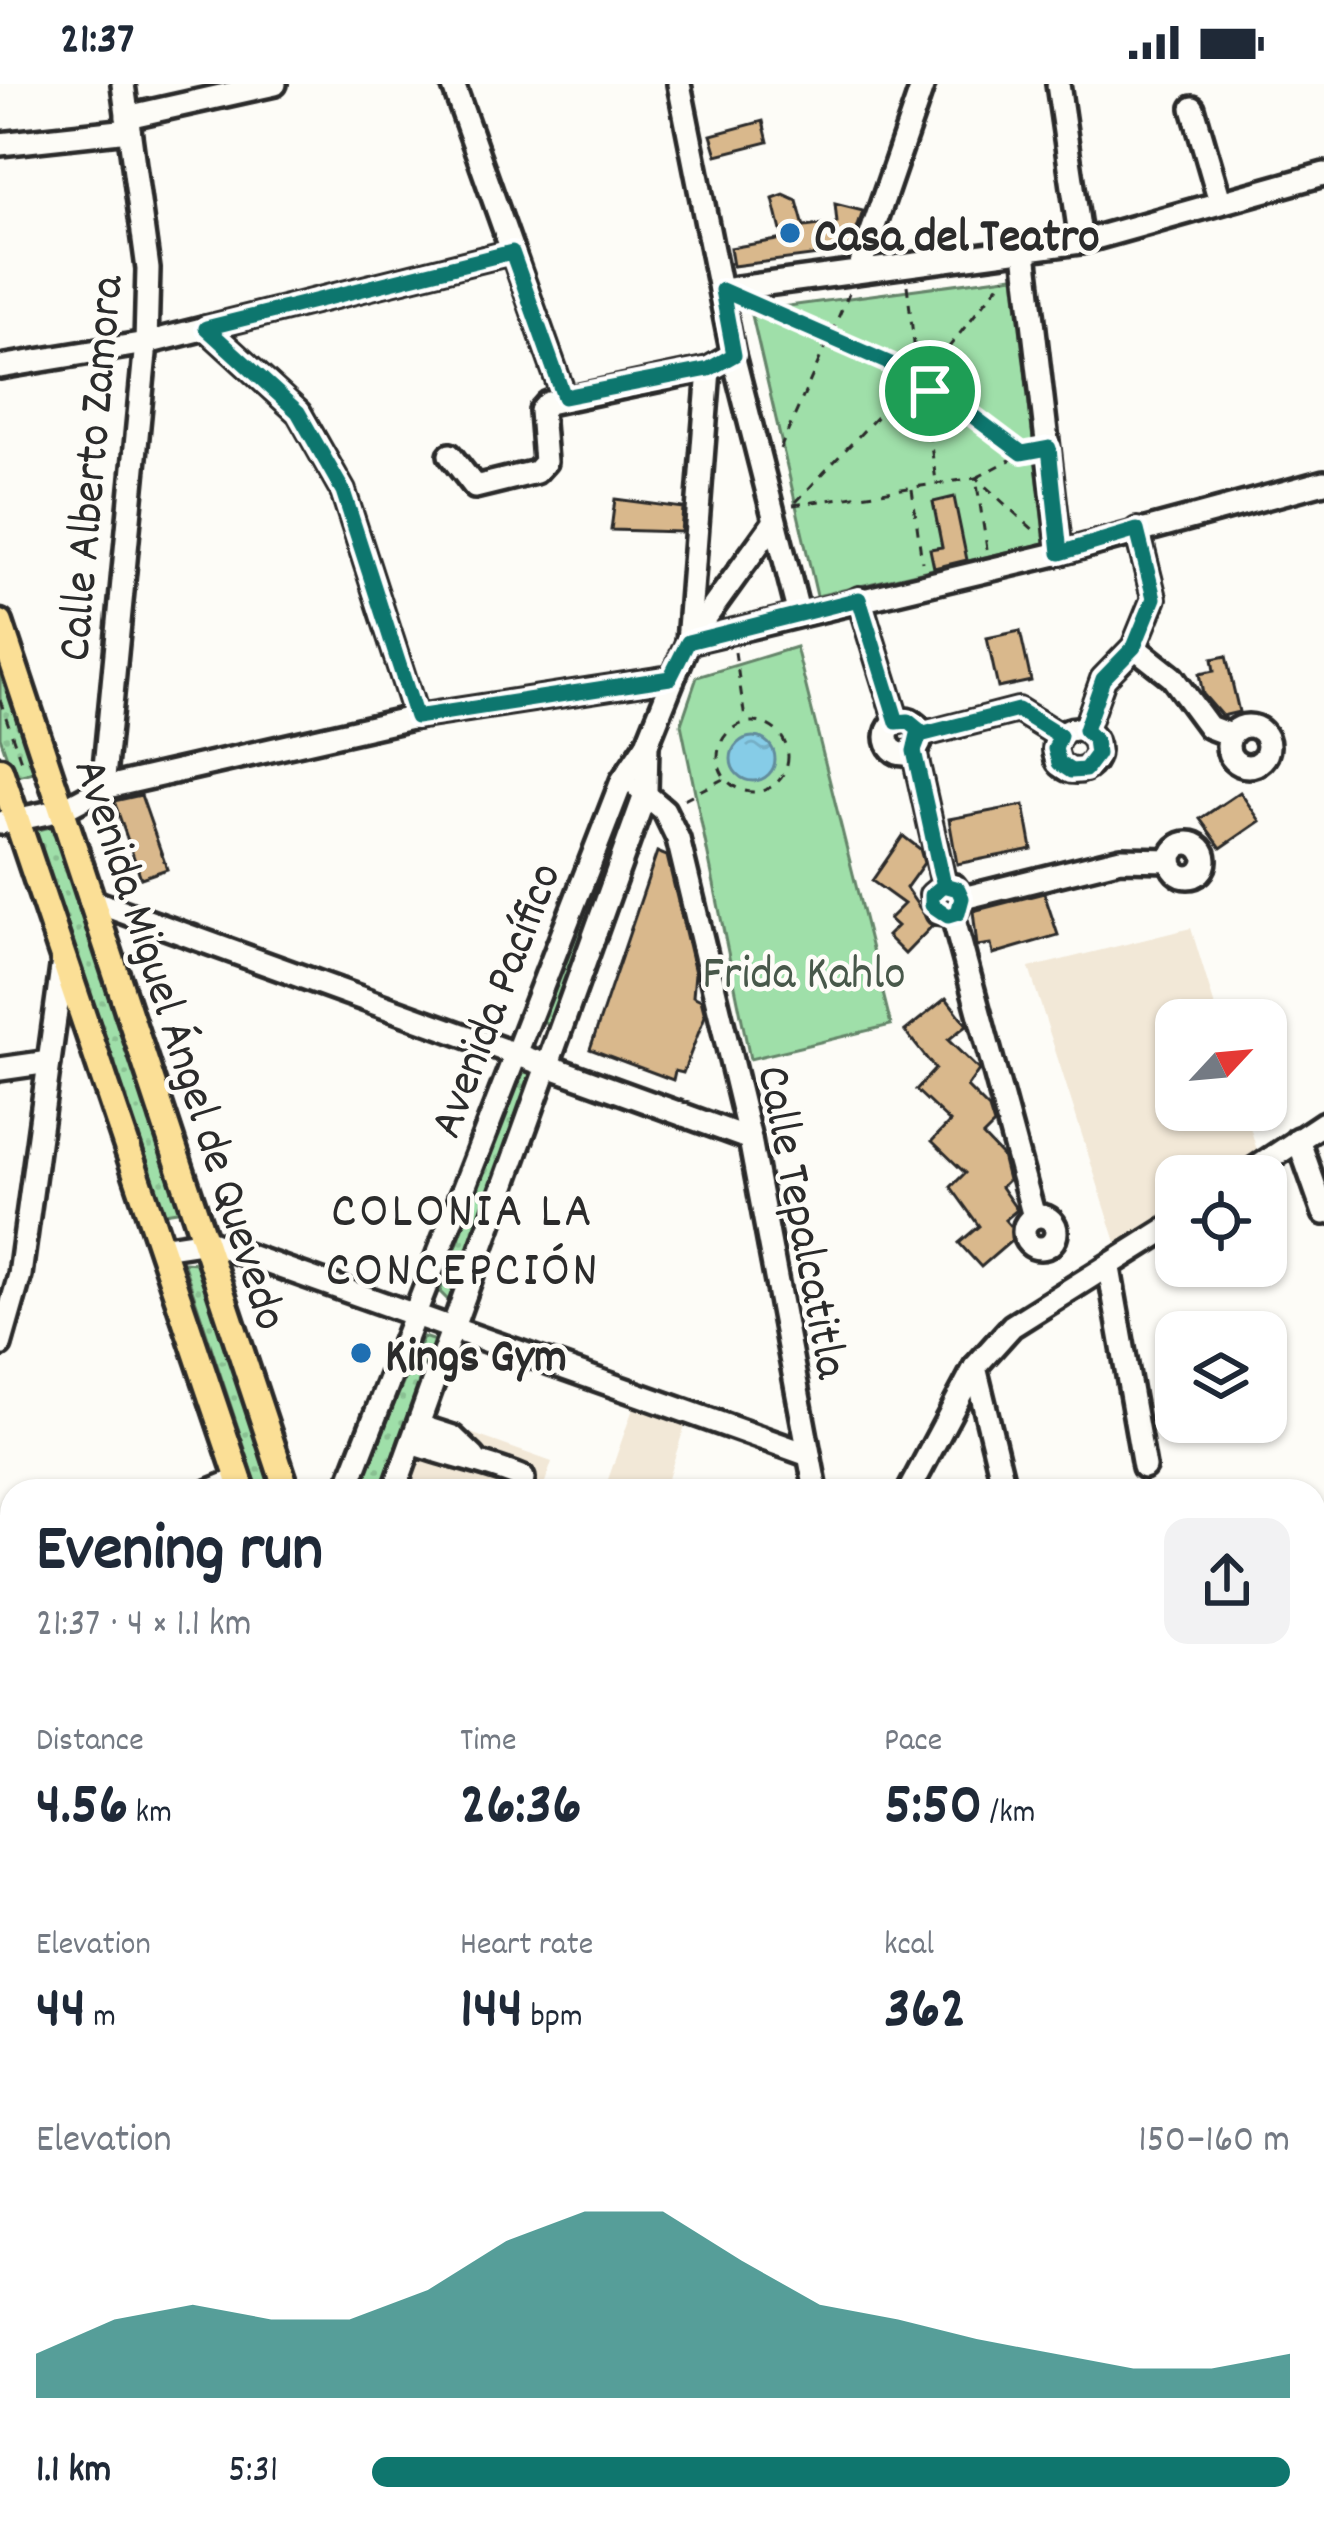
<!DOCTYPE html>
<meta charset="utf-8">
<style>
:root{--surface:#fff;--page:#f2f2f3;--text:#1f2937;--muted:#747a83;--accent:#0f766e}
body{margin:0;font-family:Dekko,sans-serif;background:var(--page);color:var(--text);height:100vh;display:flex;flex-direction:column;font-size:45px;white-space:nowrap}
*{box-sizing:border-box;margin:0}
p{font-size:39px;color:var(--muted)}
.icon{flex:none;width:66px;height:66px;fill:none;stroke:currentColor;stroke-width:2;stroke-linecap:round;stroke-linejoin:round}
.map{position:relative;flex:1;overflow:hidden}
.details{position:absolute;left:0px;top:1395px;width:1326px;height:1065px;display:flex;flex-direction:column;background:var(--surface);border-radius:36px 36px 0 0;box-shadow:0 3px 9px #0004}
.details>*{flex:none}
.needle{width:78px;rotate:64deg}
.fabs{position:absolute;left:1155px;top:915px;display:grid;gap:24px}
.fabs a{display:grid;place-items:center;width:132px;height:132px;border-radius:24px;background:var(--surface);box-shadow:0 3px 9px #0004;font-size:60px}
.pin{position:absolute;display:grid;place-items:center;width:102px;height:102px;color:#fff;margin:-51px;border:6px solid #fff;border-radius:50%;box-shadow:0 3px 12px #0007}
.round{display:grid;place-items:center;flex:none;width:126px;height:126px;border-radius:24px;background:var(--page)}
.overview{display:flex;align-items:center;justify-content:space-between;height:204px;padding:0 36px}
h1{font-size:66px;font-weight:700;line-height:90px}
.metrics{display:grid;grid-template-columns:repeat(3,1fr);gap:18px;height:204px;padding:12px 36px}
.metrics div{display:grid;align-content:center}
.metrics b{font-size:60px;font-weight:700}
.metrics small{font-size:33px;font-weight:400}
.metrics p{font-size:33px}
.chart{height:336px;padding:24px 36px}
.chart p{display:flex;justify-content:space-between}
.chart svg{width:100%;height:216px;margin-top:12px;fill:var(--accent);opacity:.7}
ul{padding:0 36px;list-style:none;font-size:39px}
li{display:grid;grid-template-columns:192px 144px 1fr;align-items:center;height:90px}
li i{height:30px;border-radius:15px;background:var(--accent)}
.status{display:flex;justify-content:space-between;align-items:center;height:84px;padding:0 60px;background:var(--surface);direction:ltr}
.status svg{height:33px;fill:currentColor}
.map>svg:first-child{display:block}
.built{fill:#f2e8d7}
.grass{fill:url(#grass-dots);stroke:#65856a;stroke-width:3}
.green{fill:#9fdfa9;stroke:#65856a;stroke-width:3}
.water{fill:url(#water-ripples);stroke:#628c9c;stroke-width:3}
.building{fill:#d9b88c;stroke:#2b2b2b;stroke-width:3}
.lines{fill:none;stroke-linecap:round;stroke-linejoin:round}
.minor-casing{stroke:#2b2b2b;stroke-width:30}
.major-casing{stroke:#2b2b2b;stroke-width:33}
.path{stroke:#2b2b2b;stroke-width:3;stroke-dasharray:9 9;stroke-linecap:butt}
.minor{stroke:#fdfcf7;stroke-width:21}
.major{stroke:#fbdf96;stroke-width:24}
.route-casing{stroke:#fff;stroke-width:24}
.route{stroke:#0f766e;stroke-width:15}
.poi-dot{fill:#1f6fb2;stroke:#fdfcf7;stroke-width:4.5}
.labels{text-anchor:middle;stroke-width:9;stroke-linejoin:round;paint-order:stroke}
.poi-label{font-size:48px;font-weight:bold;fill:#2b2b2b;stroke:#fdfcf7;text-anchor:start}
.street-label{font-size:48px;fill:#2b2b2b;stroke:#fdfcf7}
.park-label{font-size:48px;fill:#48584a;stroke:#fdfcf7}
.neighbourhood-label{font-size:51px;letter-spacing:3px;fill:#2b2b2b;stroke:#fdfcf7}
</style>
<div class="status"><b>21:37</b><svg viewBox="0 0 49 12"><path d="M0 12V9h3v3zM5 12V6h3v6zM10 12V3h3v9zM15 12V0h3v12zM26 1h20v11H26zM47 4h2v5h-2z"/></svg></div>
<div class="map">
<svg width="1324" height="2458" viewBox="0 0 1324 2458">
<defs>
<pattern id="grass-dots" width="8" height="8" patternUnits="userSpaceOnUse" patternTransform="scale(3)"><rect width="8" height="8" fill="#9fdfa9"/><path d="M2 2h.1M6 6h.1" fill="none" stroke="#89c092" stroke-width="1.8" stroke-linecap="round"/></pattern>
<pattern id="water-ripples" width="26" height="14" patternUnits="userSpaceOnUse" patternTransform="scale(3)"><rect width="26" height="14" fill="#86cce7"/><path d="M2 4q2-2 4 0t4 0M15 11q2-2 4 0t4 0" fill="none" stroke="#74afc6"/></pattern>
</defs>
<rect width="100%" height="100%" fill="#fdfcf7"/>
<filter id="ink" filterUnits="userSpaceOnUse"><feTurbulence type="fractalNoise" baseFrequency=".00833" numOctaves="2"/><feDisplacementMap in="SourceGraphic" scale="24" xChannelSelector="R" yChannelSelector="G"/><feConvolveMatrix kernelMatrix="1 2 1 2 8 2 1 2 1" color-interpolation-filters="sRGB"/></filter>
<g filter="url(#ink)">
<g class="built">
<path d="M1191 844 1219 936H1176V1026H1245L1261 1080 1244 1092H1176V1139L1122 1177 1029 884Z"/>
<path d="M637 1313 688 1332 664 1407H604Z"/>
<path d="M434 1336 552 1378 542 1407H405Z"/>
<path d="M1324 1943V2368L1314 2373V1947Z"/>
</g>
<g class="grass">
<path d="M0 572 38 687 14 693 0 653Z"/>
<path d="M54 742 183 1126 158 1130 31 748Z"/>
<path d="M615 754 618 764 549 940 538 935Z"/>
<path d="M522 981 538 985 451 1219 440 1208Z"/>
<path d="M183 1178 198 1179 278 1407H259Z"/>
<path d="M423 1253 441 1259 384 1407H357Z"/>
</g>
<g class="green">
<path d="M1014 192 1045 459 817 512 751 227Z"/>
<path d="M796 563 891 941 750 975 681 640 697 593Z"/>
</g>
<circle class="water" cx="753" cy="675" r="22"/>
<g class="building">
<path d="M763 37 768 58 717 71 711 51Z"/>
<path d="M784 111 797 117 804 143 837 139 835 120 863 127 850 167 733 182 730 164 783 155 773 115Z"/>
<path d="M954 413 967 476 934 484 930 465 942 463 933 418Z"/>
<path d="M615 415 683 424 681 448 611 446Z"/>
<path d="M1020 547 1031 597 998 604 987 554Z"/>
<path d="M1226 572 1239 628 1222 632 1203 610 1199 590 1214 587 1212 575Z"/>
<path d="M1240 708 1260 737 1221 764 1200 735Z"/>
<path d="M141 711 167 785 141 794 114 717Z"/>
<path d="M1024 721 1032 765 957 780 949 735Z"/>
<path d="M903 752 920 765 924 779 906 804 932 842 905 870 887 852 897 842 889 835 904 820 872 797Z"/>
<path d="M657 768 667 772 695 889 693 912 701 916 705 932 683 989 675 987 673 996 590 965Z"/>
<path d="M1044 809 1058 851 993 870 991 860 977 862 973 827Z"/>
<path d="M946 914 967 941 948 956 979 986 967 1003 989 1025 994 1041 983 1052 1002 1072 1008 1096 1001 1103 1017 1126 1005 1136 1018 1151 981 1183 959 1159 979 1142 951 1103 965 1089 932 1057 950 1038 916 1006 935 985 905 947Z"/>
</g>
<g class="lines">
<g class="minor-casing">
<g id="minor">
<path d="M453 0 564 313"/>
<path d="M679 0 733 271 799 531"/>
<path d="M1058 0 1081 158"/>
<path d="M1193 24 1220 117"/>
<path d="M127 33 275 0"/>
<path d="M0 60 129 46"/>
<path d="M1025 168 1060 469"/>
<path d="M860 183 923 0"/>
<path d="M722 206 1081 158 1324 90"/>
<path d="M206 244 299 329 343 407 416 633"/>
<path d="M0 283 146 259 512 168"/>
<path d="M450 371 475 403 536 388 545 378 541 327 548 319 709 285 733 271"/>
<path d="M859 515 897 638"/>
<path d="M688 558 1060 469 1324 398"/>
<path d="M688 558 709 285"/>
<path d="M1134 563 1172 593 1209 643 1230 651"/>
<circle cx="904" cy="653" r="17"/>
<circle cx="1248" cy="662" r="20"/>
<circle cx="1076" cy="666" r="21"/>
<path d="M1085 646 1103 595 1134 563 1154 514 1137 446"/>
<path d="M921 651 1018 626 1060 652"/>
<path d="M914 667 944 801"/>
<path d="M103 704 146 259 148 185 123 0"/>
<path d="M639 705 664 726 678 755 750 1055 816 1407"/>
<path d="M0 739 62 726 103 704 416 633 670 594"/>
<circle cx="1188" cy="776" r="17"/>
<path d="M963 814 1121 775 1171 776"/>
<path d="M90 816 750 1055"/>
<path d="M953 832 938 829 932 811 944 801 954 802 963 814 953 832 1034 1133"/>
<path d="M0 985 49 978"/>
<path d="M1298 1055 1324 1129"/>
<path d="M1244 1092 1324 1039"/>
<circle cx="1040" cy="1148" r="16"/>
<path d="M161 1164 207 1157 809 1371"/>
<path d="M1109 1184 1144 1383"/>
<path d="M0 1261 20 1191 63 876"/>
<path d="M975 1283 1005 1407"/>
<path d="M419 1342 453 1353 474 1373"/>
<path d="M413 1359C450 1373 486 1378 523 1394L521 1407"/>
<path d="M210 1407 239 1395"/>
<path d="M346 1407 622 697 647 660 688 558 773 440"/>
<path d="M394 1407 646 708 647 660"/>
<path d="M909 1407 975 1283 1012 1242 1176 1139"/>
<path d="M0 1445 12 1449"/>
<path d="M1314 1449 1324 1446"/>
<path d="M1315 1735 1324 1754"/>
<path d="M0 1803 12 1807"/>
<path d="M0 2093 12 2097"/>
<path d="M0 2162 12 2132"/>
<path d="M0 2361 12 2365"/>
<path d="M0 2445 12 2412"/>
<path d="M87 2448 115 2458"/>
<path d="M384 2448 411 2458"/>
<path d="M896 2448 898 2458"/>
<path d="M1090 2448 1098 2458"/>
<path d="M1245 2448 1247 2458"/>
<path d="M29 2458 33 2448"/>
<path d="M429 2458 442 2448"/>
<path d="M478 2458 480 2448"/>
<path d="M728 2458 761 2448"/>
<path d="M829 2458 854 2451"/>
</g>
</g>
<g class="major-casing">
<g id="major">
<path d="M0 539 287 1407"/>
<path d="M0 686 243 1407"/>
<path d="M578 2448 581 2458"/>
<path d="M628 2448 631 2458"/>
</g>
</g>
<g class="path">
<path d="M907 201 915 268"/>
<path d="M756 223 900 284"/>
<circle cx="920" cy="289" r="20"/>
<path d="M937 278 1005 193"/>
<path d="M934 303 1019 364"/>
<path d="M924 312 936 397"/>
<path d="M780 365 849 209"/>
<path d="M912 405 922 478"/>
<path d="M796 418 905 303"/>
<path d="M793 421 976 394 1036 448"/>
<path d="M987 465 976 394 1025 368"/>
<path d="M735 568 745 635"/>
<path d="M0 616 21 677"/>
<circle cx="753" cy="673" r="35"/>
<path d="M684 715 723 695"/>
<path d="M316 1407 327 1403"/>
</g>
<use href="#minor" class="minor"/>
<use href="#major" class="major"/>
</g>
</g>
<g class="lines" filter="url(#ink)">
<g class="route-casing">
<path id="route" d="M930 307H911L900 284 722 206 734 271 709 285 564 313 512 168 206 244 298 328 343 407 416 633 670 594 688 558 859 515 897 638 908 637 919 646 914 667 944 801 932 811V821L948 832 958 829 962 814 958 805 944 801 940 787 914 667 920 651 1018 626 1060 652 1055 665 1059 679 1071 687 1085 686 1097 670 1095 656 1085 646 1103 595 1134 563 1154 514 1137 446 1060 469 1049 364 1022 369 934 303 930 307"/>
</g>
<use href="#route" class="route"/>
</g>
<g class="poi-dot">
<circle cx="790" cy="149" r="12"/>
<circle cx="361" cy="1269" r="12"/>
</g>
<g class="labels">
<g class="poi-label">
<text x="814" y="166">Casa del Teatro</text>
<text x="385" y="1286">Kings Gym</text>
</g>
<g class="street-label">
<text transform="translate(87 384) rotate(-85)" y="17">Calle Alberto Zamora</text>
<text transform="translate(492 915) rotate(-69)" y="17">Avenida Pacífico</text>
<text transform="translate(184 959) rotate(72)" y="17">Avenida Miguel Ángel de Quevedo</text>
<text transform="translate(806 1137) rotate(79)" y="17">Calle Tepalcatitla</text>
</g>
<g class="park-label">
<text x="804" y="903">Frida Kahlo</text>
</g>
<g class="neighbourhood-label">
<text x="463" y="1141">COLONIA LA<tspan x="463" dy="59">CONCEPCIÓN</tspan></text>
</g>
</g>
</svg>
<div class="fabs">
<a><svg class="needle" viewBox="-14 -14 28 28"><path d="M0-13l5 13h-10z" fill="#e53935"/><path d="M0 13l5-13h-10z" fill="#747a83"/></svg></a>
<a><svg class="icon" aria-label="locate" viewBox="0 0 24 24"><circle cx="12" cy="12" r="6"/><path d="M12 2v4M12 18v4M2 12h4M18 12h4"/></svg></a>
<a><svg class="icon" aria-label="layers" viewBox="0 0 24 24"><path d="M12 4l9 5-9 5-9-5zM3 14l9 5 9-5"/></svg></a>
</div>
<div class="pin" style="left:930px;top:307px;background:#1e9e55"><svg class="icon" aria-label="arrive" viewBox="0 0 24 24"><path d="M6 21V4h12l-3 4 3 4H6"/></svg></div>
<section class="details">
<div class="overview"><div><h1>Evening run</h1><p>21:37 · 4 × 1.1 km</p></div><a class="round"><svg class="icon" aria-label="share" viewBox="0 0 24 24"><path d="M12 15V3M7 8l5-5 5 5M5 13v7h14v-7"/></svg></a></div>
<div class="metrics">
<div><p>Distance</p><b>4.56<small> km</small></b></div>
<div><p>Time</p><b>26:36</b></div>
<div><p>Pace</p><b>5:50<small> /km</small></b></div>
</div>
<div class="metrics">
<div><p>Elevation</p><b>44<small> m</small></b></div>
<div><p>Heart rate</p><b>144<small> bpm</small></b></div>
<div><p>kcal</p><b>362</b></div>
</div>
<div class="chart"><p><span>Elevation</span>150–160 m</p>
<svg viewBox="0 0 160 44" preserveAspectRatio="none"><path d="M0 44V35L10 28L20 25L30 28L40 28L50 22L60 12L70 6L80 6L90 16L100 25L110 28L120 32L130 35L140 38L150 38L160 35V44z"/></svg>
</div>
<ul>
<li><b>1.1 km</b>5:31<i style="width:100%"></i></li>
</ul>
</section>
</div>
